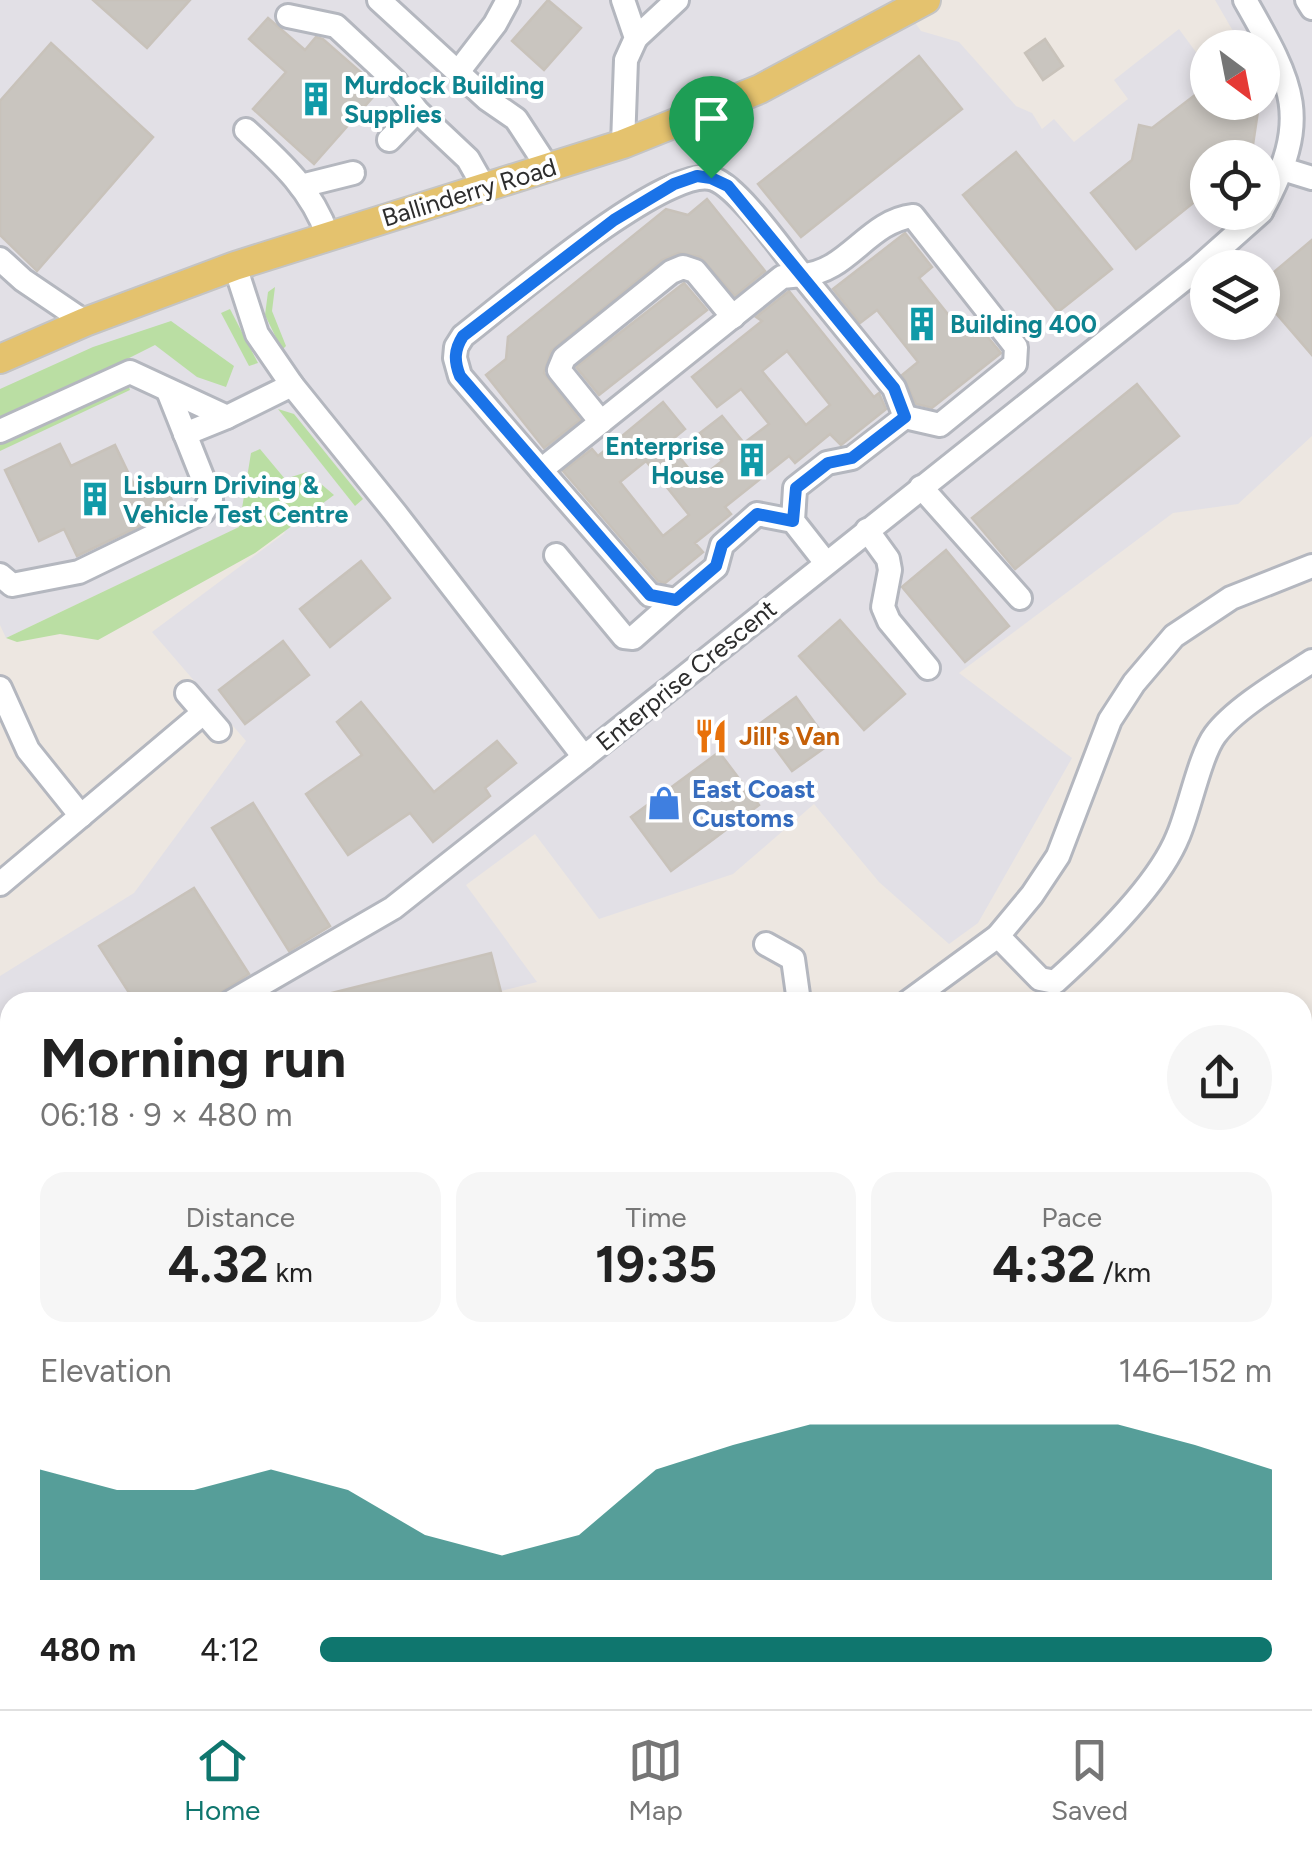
<!DOCTYPE html>
<meta charset="utf-8">
<style>
:root{--surface:#fff;--page:#f6f6f6;--text:#222;--muted:#767676;--line:#e0e0e0;--accent:#0f766e}
body{margin:0;font-family:Figtree,sans-serif;background:var(--page);color:var(--text);height:100vh;display:flex;flex-direction:column;font-size:38px;white-space:nowrap}
*{box-sizing:border-box;margin:0}
p{font-size:32px;color:var(--muted)}
.icon{flex:none;width:55px;height:55px;fill:none;stroke:currentColor;stroke-width:2;stroke-linecap:round;stroke-linejoin:round}
.map{position:relative;flex:1;overflow:hidden}
.sheet{position:absolute;left:0px;top:992px;width:1312px;height:718px;display:flex;flex-direction:column;background:var(--surface);border-radius:30px 30px 0 0;box-shadow:0 5px 15px #0003}
.sheet>*{flex:none}
.needle{width:65px;rotate:148deg}
.tools{position:absolute;left:1190px;top:30px;display:grid;gap:20px}
.tools a{display:grid;place-items:center;width:90px;height:90px;border-radius:50%;background:var(--surface);box-shadow:0 5px 15px #0003;font-size:50px}
.pin{position:absolute;display:grid;place-items:center;width:85px;height:85px;color:#fff;margin:-102px -42px;border-radius:50% 50% 50% 0;rotate:-45deg;box-shadow:0 0 10px #0007}
.pin .icon{rotate:45deg}
.round{display:grid;place-items:center;flex:none;width:105px;height:105px;border-radius:52px;background:var(--page)}
.overview{display:flex;align-items:center;justify-content:space-between;height:170px;padding:0 40px}
h1{font-size:55px;font-weight:700;line-height:75px}
.figures{display:grid;grid-template-columns:repeat(3,1fr);gap:15px;height:170px;padding:10px 40px}
.figures div{display:grid;align-content:center;border-radius:25px;background:var(--page);text-align:center}
.figures b{font-size:50px;font-weight:700}
.figures small{font-size:28px;font-weight:400}
.figures p{font-size:28px}
.chart{height:280px;padding:20px 40px}
.chart p{display:flex;justify-content:space-between}
.chart svg{width:100%;height:180px;margin-top:10px;fill:var(--accent);opacity:.7}
ul{padding:0 40px;list-style:none;font-size:32px}
li{display:grid;grid-template-columns:160px 120px 1fr;align-items:center;height:75px}
li i{height:25px;border-radius:12px;background:var(--accent)}
.menu{display:flex;justify-content:space-around;align-items:center;height:140px;border-top:2px solid var(--line);background:var(--surface);font-size:28px;color:var(--muted)}
.menu a{display:grid;justify-items:center;gap:5px}
.menu .active{color:var(--accent)}
.map>svg:first-child{display:block}
.industrial{fill:#e2e0e6;fill-rule:evenodd}
.green{fill:#badea3}
.plaza{fill:#dddad7}
.building{fill:#c9c5bf;stroke:#c8c2ba;stroke-width:2.5;fill-rule:evenodd}
.lines{fill:none;stroke-linecap:round;stroke-linejoin:round}
.minor-casing{stroke:#b4b7bf;stroke-width:28}
.major-casing{stroke:#c4c4c4;stroke-width:32}
.minor{stroke:#fff;stroke-width:22}
.major{stroke:#e4c26e;stroke-width:28}
.route-casing{stroke:#fff;stroke-width:20}
.route{stroke:#1a73e8;stroke-width:12}
.labels{text-anchor:middle;stroke-width:8;stroke-linejoin:round;paint-order:stroke}
.culture-label{font-size:25px;font-weight:bold;fill:#0d838f;stroke:#fff;text-anchor:start}
.street-label{font-size:25px;fill:#2d2d2d;stroke:#fff}
.food-label{font-size:25px;font-weight:bold;fill:#c56008;stroke:#fff;text-anchor:start}
.shop-label{font-size:25px;font-weight:bold;fill:#366cbe;stroke:#fff;text-anchor:start}
</style>
<div class="map">
<svg width="1312" height="1709" viewBox="0 0 1312 1709">
<rect width="100%" height="100%" fill="#ede7e1"/>
<path class="industrial" d="M0 0H899L921 31 959 42 1016 106 1032 113 1042 129 1054 119 1074 142 1128 99 1114 80 1179 29 1198 55 1207 49 1208 102H1262V48L1209 47 1233 31 1215 0H1312V436L1238 504 1173 513 959 673 1072 758 978 923 949 944 879 882 814 804 733 874 599 919 535 834 466 885 537 982 458 1002H10V1115L0 1118V976L134 893 246 741 152 632 285 533 269 513 6 638 0 625ZM1208 158H1262V212H1208ZM1208 268H1262V322H1208Z"/>
<g class="green">
<path d="M275 287 272 311 286 346 282 350 265 315 268 292Z"/>
<path d="M230 309 258 363 249 366 221 313Z"/>
<path d="M171 321 234 366 226 387 197 377 155 345 0 423V389L93 347Z"/>
<path d="M128 384 130 390 0 451V444Z"/>
<path d="M278 409 294 414 363 499 355 506Z"/>
<path d="M260 449 285 479 307 472 334 495 255 553 98 640 60 634 17 642 6 638 239 527 251 453Z"/>
</g>
<path class="plaza" d="M311 1700H348L354 1709H298Z"/>
<g class="building">
<path d="M93 0H190L147 48Z"/>
<path d="M548 0 581 28 544 70 512 41Z"/>
<path d="M268 18 305 50 316 37 323 39 380 89 314 164 253 109 286 72 249 39Z"/>
<path d="M1045 39 1063 66 1043 80 1025 53Z"/>
<path d="M51 43 153 137 37 271 0 235V101Z"/>
<path d="M919 56 962 109 801 237 758 184Z"/>
<path d="M1208 85V102H1226L1231 108 1258 111 1251 158H1208V191L1136 249 1091 193 1132 160 1139 125 1152 128Z"/>
<path d="M1016 152 1112 269 1058 312 963 195Z"/>
<path d="M707 199 765 271 735 296 700 257 679 253 662 260 551 351 544 373 580 420 544 448 486 375 506 359 508 337 666 209 688 215Z"/>
<path d="M905 233 932 267 919 278 959 328 972 318 1001 353 932 408 916 404 902 375 918 362 877 310 860 323 833 289Z"/>
<path d="M1312 240V355L1262 297V282Z"/>
<path d="M684 283 707 310 599 395 576 367Z"/>
<path d="M789 291 874 397 879 393 886 409 841 445 830 434 795 463 789 456 725 507 731 514 695 543 703 552 665 583 658 581 563 471 592 449 598 456 663 402 685 429 668 443 698 480 722 461 700 433 722 416 744 443 769 424 741 389 717 407 692 377 762 321 756 317ZM787 351 830 405 806 425 762 371ZM646 461 689 515 663 536 620 482Z"/>
<path d="M1137 384 1179 436 1015 569 972 518Z"/>
<path d="M60 444 71 466 115 445 139 495 164 484 176 509 77 556 64 529 39 541 5 470Z"/>
<path d="M946 550 1009 626 965 662 902 587Z"/>
<path d="M361 561 390 598 330 647 300 609Z"/>
<path d="M840 620 905 694 864 730 799 656Z"/>
<path d="M283 641 309 675 245 724 219 690Z"/>
<path d="M796 697 830 744 792 771 758 725Z"/>
<path d="M361 702 434 792 497 741 516 763 485 788 490 796 433 842 410 813 348 855 306 794 362 755 337 722Z"/>
<path d="M719 752 759 805 671 871 631 817Z"/>
<path d="M253 803 330 926 289 951 212 828Z"/>
<path d="M194 888 249 974 206 1002H135L99 946Z"/>
<path d="M491 953 503 1000 317 1002 316 997Z"/>
</g>
<g class="lines">
<g class="minor-casing">
<g id="minor">
<path d="M379 0 487 99 516 119 548 168"/>
<path d="M1245 0C1294 86 1312 118 1262 210"/>
<path d="M1307 0 1312 8"/>
<path d="M288 16 336 26 395 81 417 111 468 159 485 189"/>
<path d="M636 38 677 0"/>
<path d="M458 72 495 24 508 0"/>
<path d="M246 130C282 163 311 189 328 236"/>
<path d="M389 140 417 111"/>
<path d="M623 144 626 60 636 38 623 0"/>
<path d="M1286 170 1312 178"/>
<path d="M301 186 353 173"/>
<path d="M0 259 23 280 85 322"/>
<path d="M235 266 257 334 292 385 396 514 584 757 1198 268 1261 212"/>
<path d="M227 417 292 385"/>
<path d="M601 422 559 370 564 358 671 272 683 267 695 271 733 317"/>
<path d="M0 431 130 372 227 417 185 434"/>
<path d="M541 470 460 376 455 358 456 347 463 336C505 304 668 162 714 179 740 189 783 252 802 275 847 273 868 221 913 216L1016 347 1015 364 940 425 905 417"/>
<path d="M921 487 1020 598"/>
<path d="M793 521 795 488 827 463 852 458 905 417 894 388 802 275 782 277 541 470 650 595 676 600 716 567 722 545 757 514 793 521 826 563"/>
<path d="M867 530 888 559 890 570 883 607 889 621 928 668"/>
<path d="M556 555 624 637 633 638 676 600"/>
<path d="M0 575 12 585 79 572 203 512 211 499 168 391"/>
<path d="M0 688 28 750 81 816"/>
<path d="M187 693 219 730"/>
<path d="M0 884 203 713"/>
<path d="M998 936 1040 979 1055 982C1095 946 1158 886 1178 836 1189 811 1200 755 1215 735 1235 708 1283 680 1312 661"/>
<path d="M766 944 793 959 799 1002"/>
<path d="M231 1002 393 908 584 757"/>
<path d="M908 1002 998 936 1032 895 1058 856 1110 720 1134 683 1174 636 1231 598 1312 566"/>
<path d="M0 1218 10 1216"/>
<path d="M1302 1350 1312 1349"/>
<path d="M0 1459 10 1450"/>
<path d="M1302 1511 1312 1514"/>
<path d="M0 1545 10 1538"/>
<path d="M0 1691 10 1682"/>
<path d="M829 1700 838 1709"/>
<path d="M478 1709 482 1700"/>
<path d="M1046 1709V1700"/>
<path d="M1213 1709 1218 1700"/>
</g>
</g>
<g class="major-casing">
<path id="major" d="M0 359 85 322 235 266 623 144 760 89 926 0"/>
</g>
<use href="#minor" class="minor"/>
<use href="#major" class="major"/>
</g>
<g class="lines">
<g class="route-casing">
<path id="route" d="M697 176 711 178 728 186 894 388 905 417 852 458 828 463 796 488 793 521 757 514 722 545 716 566 676 600 650 595 460 376C454 361 454 350 463 336L614 220 674 184Z"/>
</g>
<use href="#route" class="route"/>
</g>
<defs>
<g id="building-bare" transform="scale(2.7)"><path d="M-4-6H4V6H1V3H-1V6H-4ZM-2.5-4.3h1.7v1.8h-1.7ZM.8-4.3h1.7v1.8H.8ZM-2.5-1h1.7V.8h-1.7ZM.8-1h1.7V.8H.8Z" fill="#0f9aa8" stroke="#fff" stroke-width="2.5" paint-order="stroke"/></g>
<g id="restaurant-bare" transform="scale(2.7)"><path d="M-5-6h1v4h1v-4h1v4h1v-4h1v5L-1.5 .5V6h-2V.5L-5-1ZM5-6V6H3V1.5H1.5Q1.5-4 5-6Z" fill="#e8710a" stroke="#fff" stroke-width="2.5" paint-order="stroke"/></g>
<g id="shop-bare" transform="scale(2.7)"><path d="M-5-2.5h2.3a2.7 3.5 0 0 1 5.4 0H5L5.5 6h-11ZM-1.5-2.5h3a1.5 2.3 0 0 0-3 0Z" fill="#3f7fe0" stroke="#fff" stroke-width="2.5" paint-order="stroke"/></g>
</defs>
<g fill-rule="evenodd">
<use href="#building-bare" x="316" y="99"/>
<use href="#building-bare" x="922" y="324"/>
<use href="#building-bare" x="752" y="460"/>
<use href="#building-bare" x="95" y="499"/>
<use href="#restaurant-bare" x="711" y="736"/>
<use href="#shop-bare" x="664" y="803"/>
</g>
<g class="labels">
<g class="culture-label">
<text x="344" y="94">Murdock Building<tspan x="344" dy="29">Supplies</tspan></text>
<text x="950" y="333">Building 400</text>
<text x="724" y="455" text-anchor="end">Enterprise<tspan x="724" dy="29">House</tspan></text>
<text x="123" y="494">Lisburn Driving &amp;<tspan x="123" dy="29">Vehicle Test Centre</tspan></text>
</g>
<g class="street-label">
<text transform="translate(469 192) rotate(-17)" y="9">Ballinderry Road</text>
<text transform="translate(686 675) rotate(-39)" y="9">Enterprise Crescent</text>
</g>
<g class="food-label">
<text x="739" y="745">Jill's Van</text>
</g>
<g class="shop-label">
<text x="692" y="798">East Coast<tspan x="692" dy="29">Customs</tspan></text>
</g>
</g>
</svg>
<div class="tools">
<a><svg class="needle" viewBox="-14 -14 28 28"><path d="M0-13l5 13h-10z" fill="#e53935"/><path d="M0 13l5-13h-10z" fill="#767676"/></svg></a>
<a><svg class="icon" aria-label="locate" viewBox="0 0 24 24"><circle cx="12" cy="12" r="6"/><path d="M12 2v4M12 18v4M2 12h4M18 12h4"/></svg></a>
<a><svg class="icon" aria-label="layers" viewBox="0 0 24 24"><path d="M12 4l9 5-9 5-9-5zM3 14l9 5 9-5"/></svg></a>
</div>
<div class="pin" style="left:711px;top:178px;background:#1e9e55"><svg class="icon" aria-label="arrive" viewBox="0 0 24 24"><path d="M6 21V4h12l-3 4 3 4H6"/></svg></div>
<section class="sheet">
<div class="overview"><div><h1>Morning run</h1><p>06:18 · 9 × 480 m</p></div><a class="round"><svg class="icon" aria-label="share" viewBox="0 0 24 24"><path d="M12 15V3M7 8l5-5 5 5M5 13v7h14v-7"/></svg></a></div>
<div class="figures">
<div><p>Distance</p><b>4.32<small> km</small></b></div>
<div><p>Time</p><b>19:35</b></div>
<div><p>Pace</p><b>4:32<small> /km</small></b></div>
</div>
<div class="chart"><p><span>Elevation</span>146–152 m</p>
<svg viewBox="0 0 160 44" preserveAspectRatio="none"><path d="M0 44V17L10 22L20 22L30 17L40 22L50 33L60 38L70 33L80 17L90 11L100 6L110 6L120 6L130 6L140 6L150 11L160 17V44z"/></svg>
</div>
<ul>
<li><b>480 m</b>4:12<i style="width:100%"></i></li>
</ul>
</section>
</div>
<nav class="menu">
<a class="active"><svg class="icon" aria-label="home" viewBox="0 0 24 24"><path d="M3 11l9-7 9 7M6 9v11h12V9"/></svg>Home</a>
<a><svg class="icon" aria-label="map" viewBox="0 0 24 24"><path d="M3 6l6-2 6 2 6-2v14l-6 2-6-2-6 2zM9 4v14M15 6v14"/></svg>Map</a>
<a><svg class="icon" aria-label="saved" viewBox="0 0 24 24"><path d="M7 4h10v16l-5-4-5 4z"/></svg>Saved</a>
</nav>
